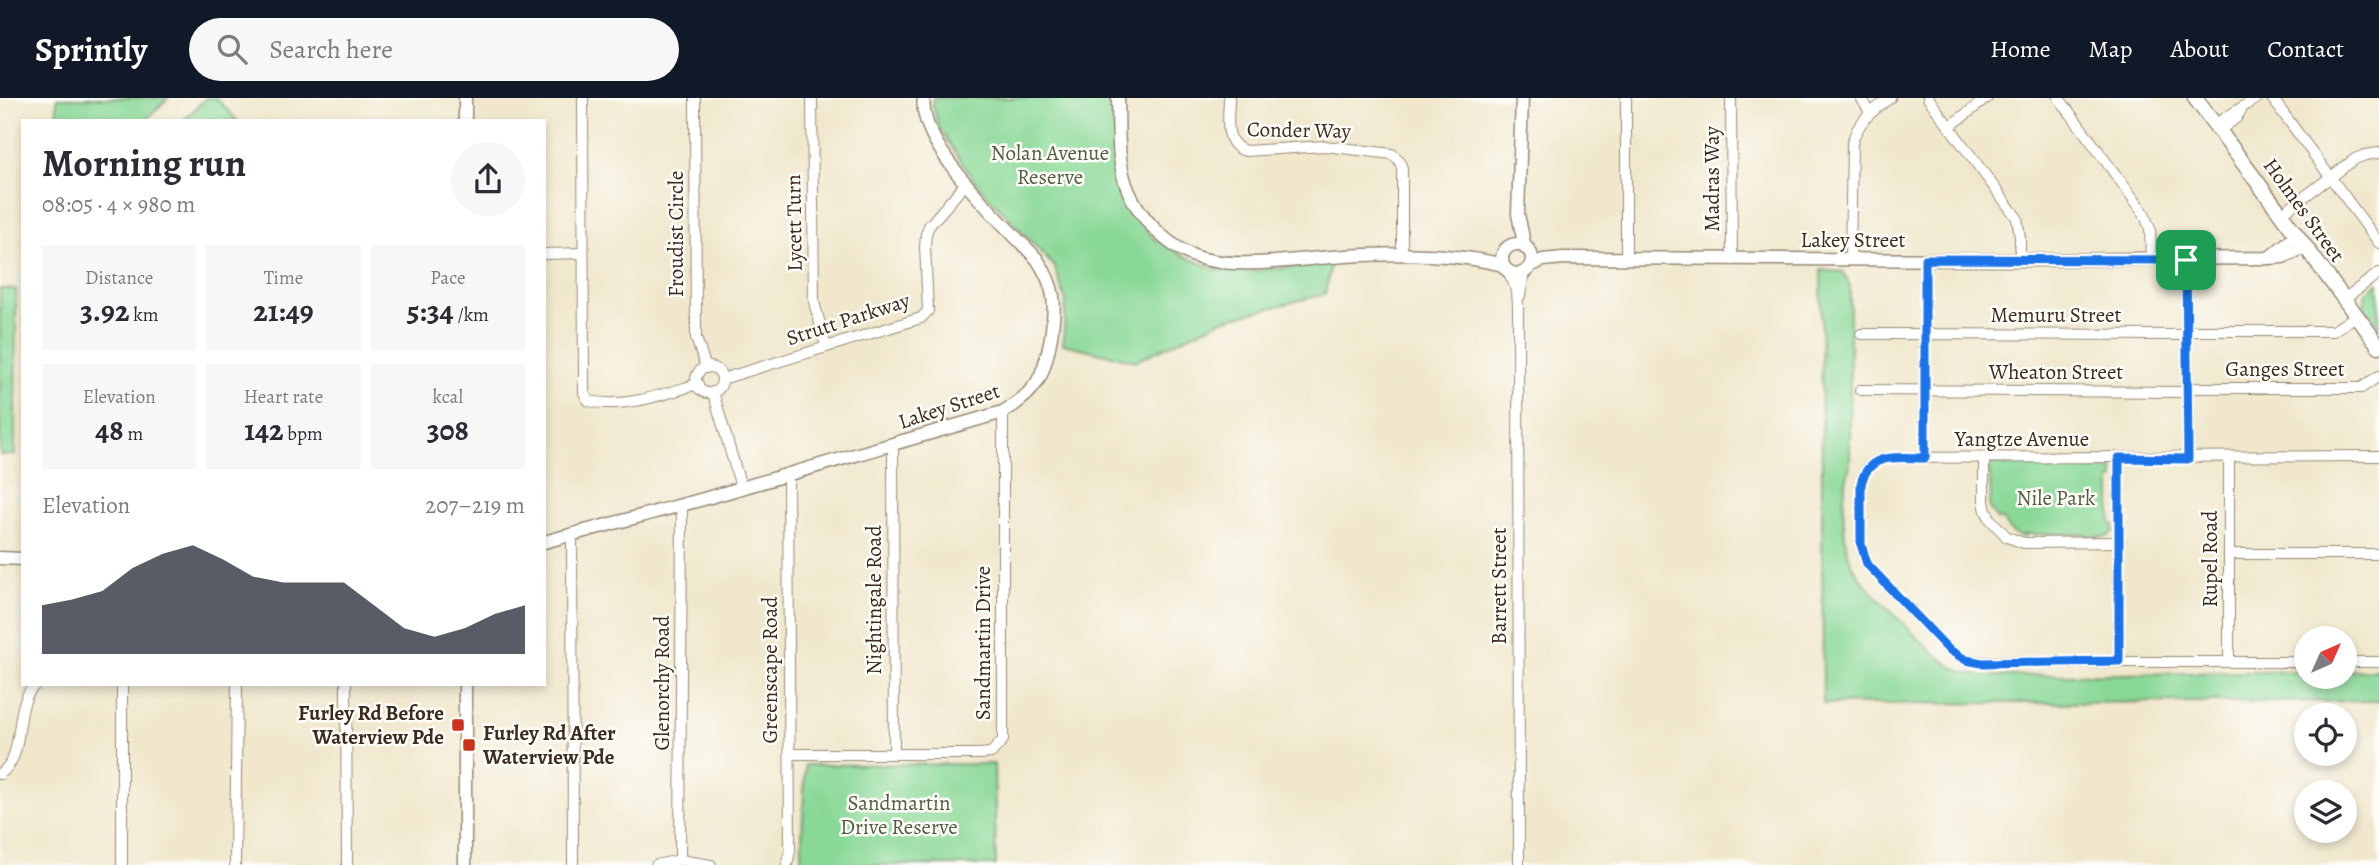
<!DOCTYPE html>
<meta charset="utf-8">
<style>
:root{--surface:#fff;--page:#f7f7f7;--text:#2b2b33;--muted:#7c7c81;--accent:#111827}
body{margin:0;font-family:Alegreya,serif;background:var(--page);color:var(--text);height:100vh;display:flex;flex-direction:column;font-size:26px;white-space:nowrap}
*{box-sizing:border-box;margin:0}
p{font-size:23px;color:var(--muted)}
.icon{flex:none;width:38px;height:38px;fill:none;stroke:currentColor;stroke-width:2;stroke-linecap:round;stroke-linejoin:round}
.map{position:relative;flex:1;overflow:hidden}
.side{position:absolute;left:21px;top:21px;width:525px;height:567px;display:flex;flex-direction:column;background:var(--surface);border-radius:0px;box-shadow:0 4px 10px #0003}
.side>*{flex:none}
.needle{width:46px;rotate:45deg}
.tools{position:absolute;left:2294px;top:528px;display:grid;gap:14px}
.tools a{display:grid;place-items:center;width:63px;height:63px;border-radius:50%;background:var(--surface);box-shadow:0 4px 10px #0003;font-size:35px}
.pin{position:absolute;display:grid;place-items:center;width:60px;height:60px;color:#fff;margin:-30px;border-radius:14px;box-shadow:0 4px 10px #0006}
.round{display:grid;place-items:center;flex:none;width:74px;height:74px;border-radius:37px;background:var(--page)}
.summary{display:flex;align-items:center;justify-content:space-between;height:119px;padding:0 21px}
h1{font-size:38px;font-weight:600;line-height:52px}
.stats{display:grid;grid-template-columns:repeat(3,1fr);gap:10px;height:119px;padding:7px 21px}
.stats div{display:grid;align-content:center;border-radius:0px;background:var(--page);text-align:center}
.stats b{font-size:30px;font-weight:600}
.stats small{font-size:19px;font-weight:400}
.stats p{font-size:19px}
.chart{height:196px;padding:14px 21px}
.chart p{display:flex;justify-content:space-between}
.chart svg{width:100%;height:126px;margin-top:7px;fill:var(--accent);opacity:.7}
header{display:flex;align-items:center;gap:42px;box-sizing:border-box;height:98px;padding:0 35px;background:var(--accent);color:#fff}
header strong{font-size:33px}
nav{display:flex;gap:38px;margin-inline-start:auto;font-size:24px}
.search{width:490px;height:63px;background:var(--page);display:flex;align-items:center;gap:18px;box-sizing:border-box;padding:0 24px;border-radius:38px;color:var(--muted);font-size:26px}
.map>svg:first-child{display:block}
.green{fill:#89d897;stroke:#62815a;stroke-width:2}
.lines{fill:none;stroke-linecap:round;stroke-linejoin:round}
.minor-casing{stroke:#968875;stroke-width:12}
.tertiary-casing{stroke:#968875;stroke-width:15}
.secondary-casing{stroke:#968875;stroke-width:17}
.minor{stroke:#fff;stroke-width:10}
.tertiary{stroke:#fff;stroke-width:12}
.secondary{stroke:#fff;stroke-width:14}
.route-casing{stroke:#fff;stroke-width:14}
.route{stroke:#1a73e8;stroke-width:9}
.poi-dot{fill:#c8321e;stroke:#fdfcf7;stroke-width:2.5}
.labels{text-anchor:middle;stroke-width:5;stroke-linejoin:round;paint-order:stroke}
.street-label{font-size:21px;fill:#3b2a1e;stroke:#fdfcf7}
.park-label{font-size:21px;fill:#525e42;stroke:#fdfcf7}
.poi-label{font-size:21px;font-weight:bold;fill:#3b2a1e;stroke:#fdfcf7;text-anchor:end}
</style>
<header>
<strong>Sprintly</strong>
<div class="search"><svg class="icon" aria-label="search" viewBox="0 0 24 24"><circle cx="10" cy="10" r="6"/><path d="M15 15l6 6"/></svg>Search here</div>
<nav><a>Home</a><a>Map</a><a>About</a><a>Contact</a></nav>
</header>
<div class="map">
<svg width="2379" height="767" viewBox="0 0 2379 767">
<rect width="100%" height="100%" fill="#fdfcf7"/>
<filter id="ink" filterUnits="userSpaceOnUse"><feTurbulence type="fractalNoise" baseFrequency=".0143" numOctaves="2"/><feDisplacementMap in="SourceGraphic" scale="14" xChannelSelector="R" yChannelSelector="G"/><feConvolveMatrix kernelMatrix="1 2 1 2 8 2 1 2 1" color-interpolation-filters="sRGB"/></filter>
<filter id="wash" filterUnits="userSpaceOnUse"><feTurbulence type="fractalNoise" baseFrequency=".00686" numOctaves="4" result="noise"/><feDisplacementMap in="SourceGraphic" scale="28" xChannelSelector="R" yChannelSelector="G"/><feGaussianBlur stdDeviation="1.57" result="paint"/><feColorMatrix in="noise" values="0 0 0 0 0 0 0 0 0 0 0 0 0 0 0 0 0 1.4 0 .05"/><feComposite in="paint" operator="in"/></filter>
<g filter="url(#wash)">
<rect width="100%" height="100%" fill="#f0e7cc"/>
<g class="green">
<path d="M57 0H168L145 23H57Z"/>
<path d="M206 0H216L238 23H183Z"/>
<path d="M933 0H1113L1118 93 1154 141 1188 160 1218 172 1247 173 1331 166 1325 196 1222 222 1136 263 1063 246 1066 203 1054 168 975 84 939 30 932 5Z"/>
<path d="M1821 172 1843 174 1850 188V363C1850 372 1846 380 1845 389 1842 412 1843 443 1851 465 1858 484 1933 557 1953 569 1967 578 1984 577 2000 578L2306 573V579H2345V573L2379 572V603L1823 606Z"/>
<path d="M2379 185V228L2364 208 2366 194Z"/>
<path d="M0 191H16L15 357H0Z"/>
<path d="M2003 364 2005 367H2048L2049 364H2064L2065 367H2099L2101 364 2112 366 2114 381 2111 382V425L2114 427V434L2107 439H2089L2087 436H2026L2025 439C2007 436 2011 430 2001 421L1998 422C1992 416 1988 409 1989 401L1991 400 1989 367 1992 365Z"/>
<path d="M994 666 996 767H801L805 667Z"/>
</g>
</g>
<g filter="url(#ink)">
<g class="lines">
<g class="minor-casing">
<g id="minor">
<path d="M583 0 584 295 589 303C625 311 663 296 698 286"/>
<path d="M695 0 696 240 706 270"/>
<path d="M812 0 814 204 826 248"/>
<path d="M1229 0C1229 18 1222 47 1246 53L1325 48 1392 56 1399 62 1402 70V157"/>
<path d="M1731 0 1732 162"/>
<path d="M1861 0 1870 14"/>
<path d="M1928 0 2017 120 2020 139V162"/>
<path d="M2059 0 2144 115 2150 131 2151 162"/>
<path d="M2272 0 2379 145"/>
<path d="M2214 27 2257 0"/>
<path d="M1949 29 1987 0"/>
<path d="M2219 33 2236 20 2241 12"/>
<path d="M2281 116 2355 61 2365 57 2379 55"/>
<path d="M544 156 583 155"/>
<path d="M1626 161V0"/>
<path d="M1850 161 1852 45C1858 23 1872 13 1890 0"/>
<path d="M1925 161V360"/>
<path d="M2186 161 2188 361"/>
<path d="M1508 173 1517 192 1518 209 1519 767"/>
<path d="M1520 198 1524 174"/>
<path d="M2344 201 2379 175"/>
<path d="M2187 233H2333L2356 218"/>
<path d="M1861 236 2187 237"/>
<circle cx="709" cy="282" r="13"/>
<path d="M722 281 921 220 928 213 925 148 926 136 929 128 966 85"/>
<path d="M2187 290H2361L2379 278"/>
<path d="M1860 292 2187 294"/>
<path d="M713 294 741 389"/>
<path d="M893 347 894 656"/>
<path d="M2229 359V563"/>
<path d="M1984 360V404L1986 413 1991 422 2007 439 2024 445 2120 444"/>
<path d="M2119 360V563"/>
<path d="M572 436 573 767"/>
<path d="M2229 456H2379"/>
<path d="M2306 564H1982L1966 562 1948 551 1867 466 1861 446V386C1864 370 1871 364 1887 360L2379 358"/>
<path d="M2345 564H2379"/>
<path d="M346 586 347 767"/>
<path d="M790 656H979L991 655 1003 642V314"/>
<path d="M0 676C28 657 11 607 36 586"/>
<path d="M680 762 682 407"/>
<path d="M122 767V586"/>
<path d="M235 767 237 586"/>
<path d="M656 767 680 762 711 767"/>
<path d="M787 767 790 753 788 375"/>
</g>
</g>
<g class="tertiary-casing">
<g id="tertiary">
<path d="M1118 0C1119 30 1116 66 1129 94 1140 119 1163 143 1187 155 1227 175 1301 160 1345 158 1395 155 1455 155 1503 167"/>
<path d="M1522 0 1518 116 1525 150"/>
<path d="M465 23V0"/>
<circle cx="1517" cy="161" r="15"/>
<path d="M2269 160 2297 137"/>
<path d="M1530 168 1543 162 1563 160 2020 162 2269 160 2283 159 2305 149"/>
<path d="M544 444 700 402 1003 314C1038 293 1044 278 1051 239 1056 205 1056 190 1037 161 1006 128 916 47 924 0"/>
<path d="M0 460 23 461"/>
<path d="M465 586V767"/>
</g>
</g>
<g class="secondary-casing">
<path id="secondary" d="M2195 0 2379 248"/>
</g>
<use href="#minor" class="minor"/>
<use href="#tertiary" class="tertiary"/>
<use href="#secondary" class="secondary"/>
</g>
</g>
<g class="lines" filter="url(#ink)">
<g class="route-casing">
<path id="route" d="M1925 161 2186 162 2188 361 2119 360V563L1982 565 1966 562 1948 551 1867 466 1861 446V386C1869 353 1898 360 1925 360Z"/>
</g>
<use href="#route" class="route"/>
</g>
<g class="poi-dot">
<rect x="451" y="620" width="14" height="14" rx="3.5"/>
<rect x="462" y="640" width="14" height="14" rx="3.5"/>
</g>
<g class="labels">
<g class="street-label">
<text transform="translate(1299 32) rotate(1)" y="7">Conder Way</text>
<text transform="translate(1712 81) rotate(-90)" y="7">Madras Way</text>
<text transform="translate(2304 112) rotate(54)" y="7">Holmes Street</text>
<text transform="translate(794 125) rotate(-91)" y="7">Lycett Turn</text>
<text transform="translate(676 136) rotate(-90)" y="7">Froudist Circle</text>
<text x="1853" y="149">Lakey Street</text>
<text x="2056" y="224">Memuru Street</text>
<text transform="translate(848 221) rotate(-18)" y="7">Strutt Parkway</text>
<text x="2285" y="278">Ganges Street</text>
<text x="2056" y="281">Wheaton Street</text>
<text transform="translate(949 308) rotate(-18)" y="7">Lakey Street</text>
<text x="2022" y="348">Yangtze Avenue</text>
<text transform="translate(2210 461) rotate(-90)" y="7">Rupel Road</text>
<text transform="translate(1499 488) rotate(-90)" y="7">Barrett Street</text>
<text transform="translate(874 502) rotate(-90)" y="7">Nightingale Road</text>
<text transform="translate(983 545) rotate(-90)" y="7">Sandmartin Drive</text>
<text transform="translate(770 572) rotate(-90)" y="7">Greenscape Road</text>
<text transform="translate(662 585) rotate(-90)" y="7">Glenorchy Road</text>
</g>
<g class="park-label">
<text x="1050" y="62">Nolan Avenue<tspan x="1050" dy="24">Reserve</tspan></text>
<text x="2056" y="407">Nile Park</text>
<text x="899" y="712">Sandmartin<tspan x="899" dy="24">Drive Reserve</tspan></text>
</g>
<g class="poi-label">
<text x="444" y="622">Furley Rd Before<tspan x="444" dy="24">Waterview Pde</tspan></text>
<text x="483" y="642" text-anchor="start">Furley Rd After<tspan x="483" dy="24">Waterview Pde</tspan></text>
</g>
</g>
</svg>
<div class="tools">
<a><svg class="needle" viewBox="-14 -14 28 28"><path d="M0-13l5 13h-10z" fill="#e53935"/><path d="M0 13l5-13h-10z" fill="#7c7c81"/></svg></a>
<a><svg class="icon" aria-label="locate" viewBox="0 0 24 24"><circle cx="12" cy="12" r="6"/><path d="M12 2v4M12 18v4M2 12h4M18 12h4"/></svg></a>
<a><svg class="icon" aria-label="layers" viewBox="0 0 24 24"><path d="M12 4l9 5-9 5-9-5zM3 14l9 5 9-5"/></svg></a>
</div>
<div class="pin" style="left:2186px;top:162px;background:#1e9e55"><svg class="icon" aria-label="arrive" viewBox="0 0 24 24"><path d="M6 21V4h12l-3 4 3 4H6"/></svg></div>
<section class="side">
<div class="summary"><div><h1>Morning run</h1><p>08:05 · 4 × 980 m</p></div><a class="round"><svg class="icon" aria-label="share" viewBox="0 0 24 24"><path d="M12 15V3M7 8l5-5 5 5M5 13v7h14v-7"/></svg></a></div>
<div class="stats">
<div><p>Distance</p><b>3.92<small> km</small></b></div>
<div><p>Time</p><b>21:49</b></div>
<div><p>Pace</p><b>5:34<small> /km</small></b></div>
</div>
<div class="stats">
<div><p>Elevation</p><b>48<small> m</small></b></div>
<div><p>Heart rate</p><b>142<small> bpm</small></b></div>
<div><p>kcal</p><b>308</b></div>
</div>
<div class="chart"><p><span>Elevation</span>207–219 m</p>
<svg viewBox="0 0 160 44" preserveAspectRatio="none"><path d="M0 44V27L10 25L20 22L30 14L40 9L50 6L60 11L70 17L80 19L90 19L100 19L110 27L120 35L130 38L140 35L150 30L160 27V44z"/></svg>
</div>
</section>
</div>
